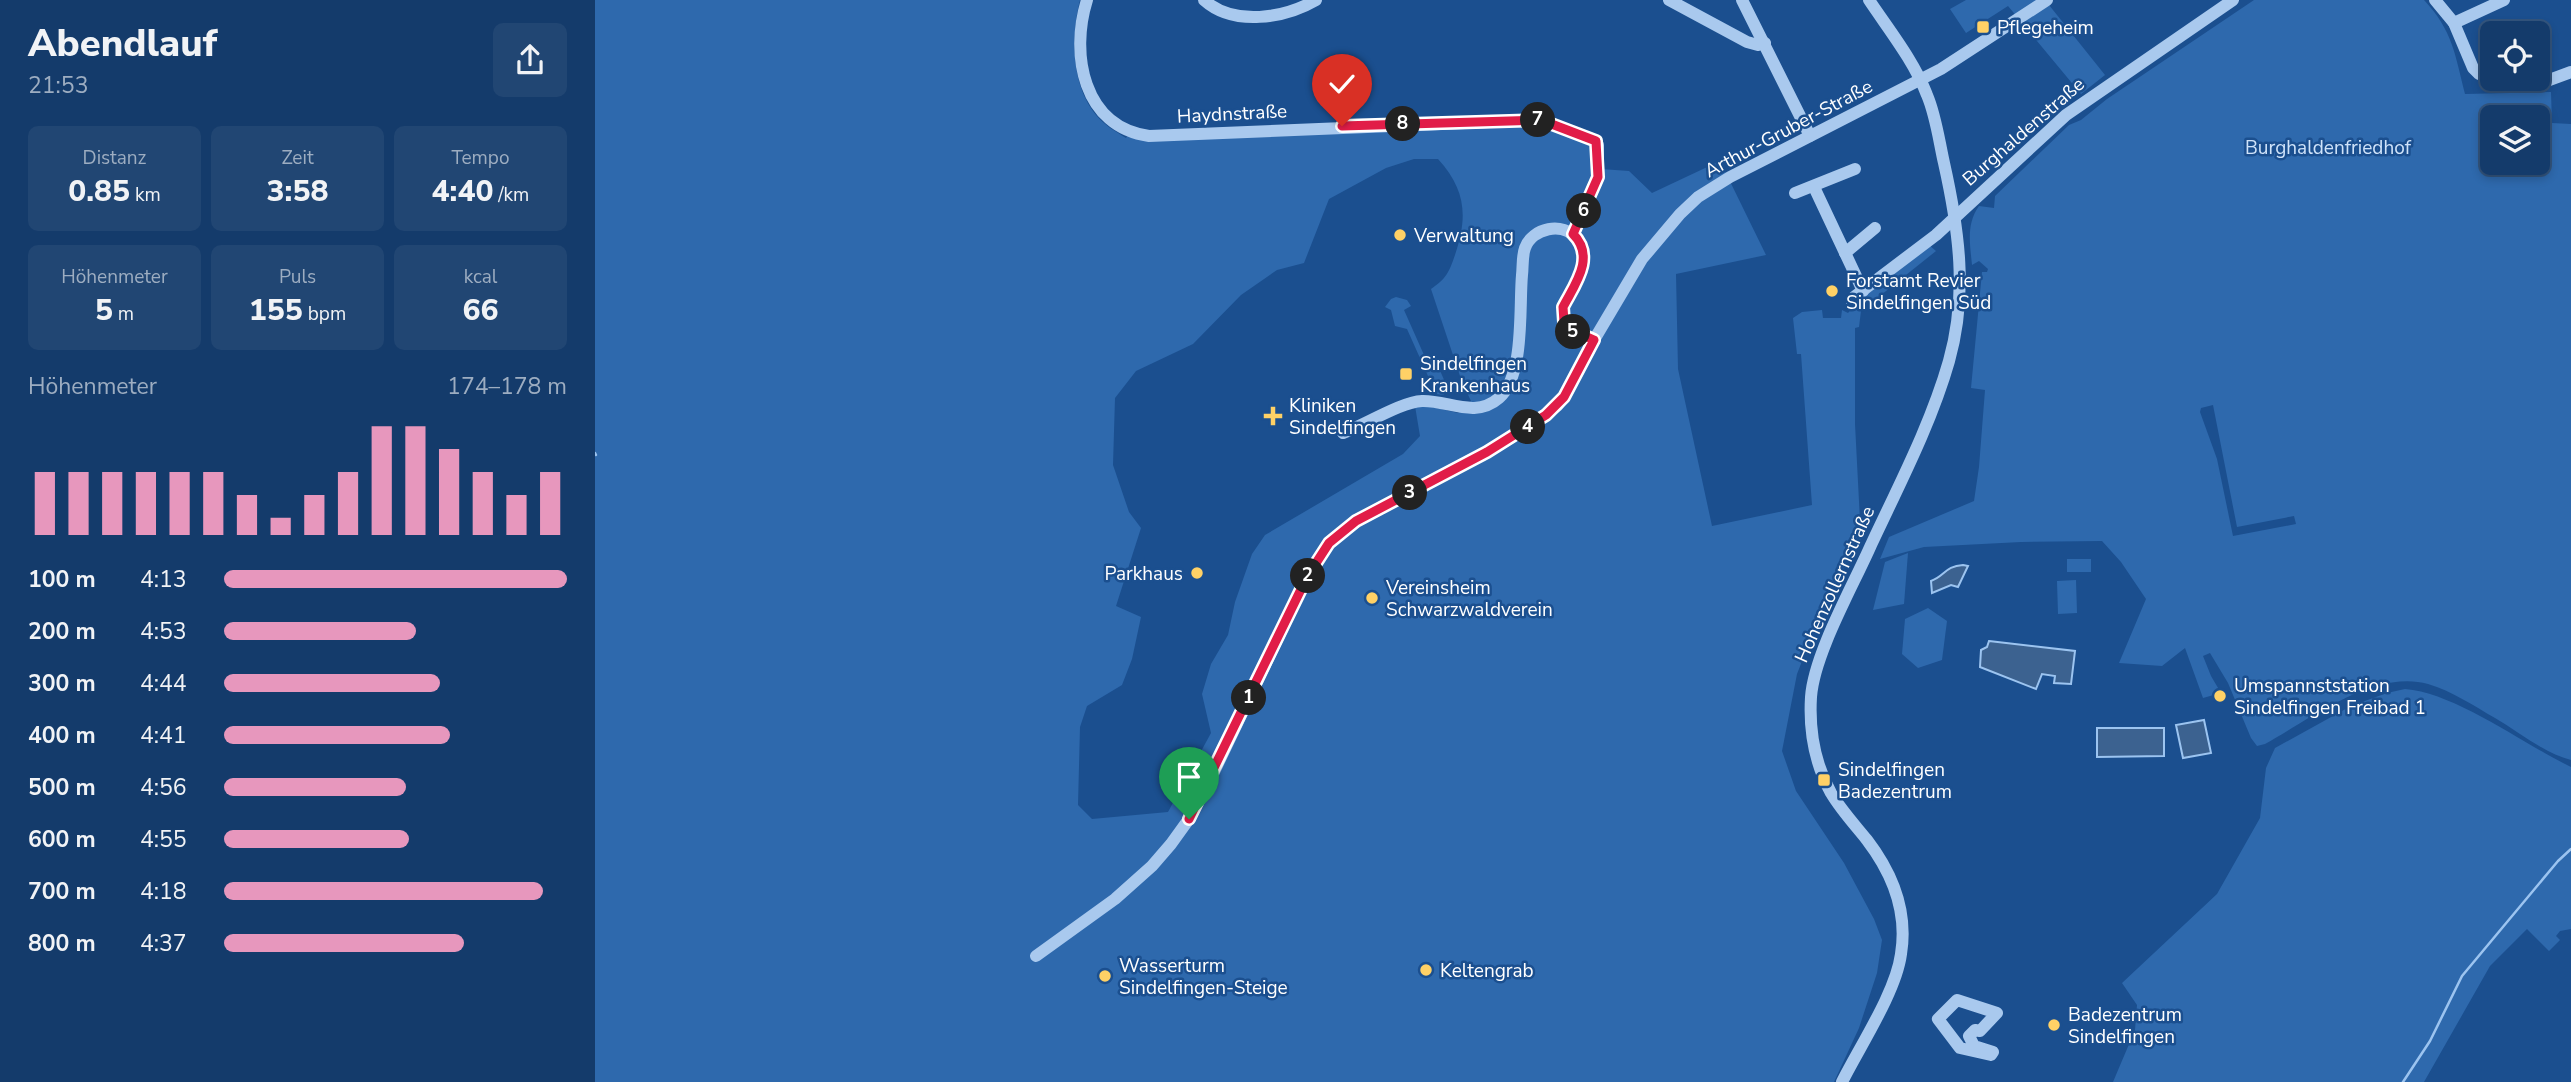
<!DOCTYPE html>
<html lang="de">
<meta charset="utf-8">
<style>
:root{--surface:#143b6b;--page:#214673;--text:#f1f3f6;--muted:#9dadc1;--line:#33557e;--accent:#e797bd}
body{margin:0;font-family:"Nunito Sans",sans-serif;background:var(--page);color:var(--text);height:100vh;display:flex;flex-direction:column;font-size:26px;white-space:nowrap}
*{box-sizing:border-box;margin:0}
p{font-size:23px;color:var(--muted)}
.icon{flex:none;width:38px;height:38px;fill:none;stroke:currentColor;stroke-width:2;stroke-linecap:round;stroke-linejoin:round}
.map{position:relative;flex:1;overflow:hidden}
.details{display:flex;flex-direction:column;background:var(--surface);width:595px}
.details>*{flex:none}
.fabs{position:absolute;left:1885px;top:21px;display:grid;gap:14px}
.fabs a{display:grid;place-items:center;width:70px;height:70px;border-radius:10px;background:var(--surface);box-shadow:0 4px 10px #0003,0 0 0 2px var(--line);font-size:35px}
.pin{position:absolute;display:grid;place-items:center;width:60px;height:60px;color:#fff;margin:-72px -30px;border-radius:50% 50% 50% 0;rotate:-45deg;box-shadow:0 0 7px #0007}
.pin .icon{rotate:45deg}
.km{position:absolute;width:35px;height:35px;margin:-18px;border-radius:50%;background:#222;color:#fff;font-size:19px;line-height:35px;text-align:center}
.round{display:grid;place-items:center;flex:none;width:74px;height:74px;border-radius:10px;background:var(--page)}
.headline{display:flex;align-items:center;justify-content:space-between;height:119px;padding:0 28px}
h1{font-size:38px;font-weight:800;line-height:52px}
.stats{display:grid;grid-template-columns:repeat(3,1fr);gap:10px;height:119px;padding:7px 28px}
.stats div{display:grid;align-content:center;border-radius:10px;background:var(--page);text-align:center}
.stats b{font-size:30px;font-weight:800}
.stats small{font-size:19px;font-weight:400}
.stats p{font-size:19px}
.chart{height:196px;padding:14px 28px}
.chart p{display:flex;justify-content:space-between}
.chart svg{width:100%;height:126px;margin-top:7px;stroke:var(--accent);stroke-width:6}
ul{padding:0 28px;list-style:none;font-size:23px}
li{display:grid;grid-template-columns:112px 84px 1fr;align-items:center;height:52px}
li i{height:18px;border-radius:9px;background:var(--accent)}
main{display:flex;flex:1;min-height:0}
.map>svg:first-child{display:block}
.green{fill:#2e69ad;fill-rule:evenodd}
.water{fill:#3c6290;stroke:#9cc4f0;stroke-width:2}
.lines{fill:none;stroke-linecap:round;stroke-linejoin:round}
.stream{stroke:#9cc4f0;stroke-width:2.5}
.minor{stroke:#a9c9ee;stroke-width:12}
.route-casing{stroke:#fff;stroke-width:14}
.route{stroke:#e11d48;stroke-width:9}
.poi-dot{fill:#ffd166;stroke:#1b4f8f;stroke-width:2.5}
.labels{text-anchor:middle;stroke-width:5;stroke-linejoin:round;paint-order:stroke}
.poi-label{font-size:19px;fill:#fff;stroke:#1b4f8f;text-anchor:start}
.street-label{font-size:19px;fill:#fff;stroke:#1b4f8f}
.park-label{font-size:19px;fill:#cfe3fa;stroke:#1b4f8f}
</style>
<main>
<section class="details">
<div class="headline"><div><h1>Abendlauf</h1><p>21:53</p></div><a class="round"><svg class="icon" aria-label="share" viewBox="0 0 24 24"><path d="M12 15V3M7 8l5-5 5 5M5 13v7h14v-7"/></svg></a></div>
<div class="stats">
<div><p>Distanz</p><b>0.85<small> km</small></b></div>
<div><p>Zeit</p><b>3:58</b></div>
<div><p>Tempo</p><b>4:40<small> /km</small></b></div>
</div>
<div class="stats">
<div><p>Höhenmeter</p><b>5<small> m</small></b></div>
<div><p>Puls</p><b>155<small> bpm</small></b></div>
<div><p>kcal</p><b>66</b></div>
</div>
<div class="chart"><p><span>Höhenmeter</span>174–178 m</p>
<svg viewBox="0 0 160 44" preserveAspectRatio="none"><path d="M5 44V22M15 44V22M25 44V22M35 44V22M45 44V22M55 44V22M65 44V30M75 44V38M85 44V30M95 44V22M105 44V6M115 44V6M125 44V14M135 44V22M145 44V30M155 44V22"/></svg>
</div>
<ul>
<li><b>100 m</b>4:13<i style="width:100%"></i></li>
<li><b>200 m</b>4:53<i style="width:56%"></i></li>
<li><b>300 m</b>4:44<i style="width:63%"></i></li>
<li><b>400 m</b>4:41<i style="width:66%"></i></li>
<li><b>500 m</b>4:56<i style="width:53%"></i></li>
<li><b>600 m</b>4:55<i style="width:54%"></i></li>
<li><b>700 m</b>4:18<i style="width:93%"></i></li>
<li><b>800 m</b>4:37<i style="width:70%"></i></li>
</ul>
</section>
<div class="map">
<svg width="1976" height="1082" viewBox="0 0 1976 1082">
<rect width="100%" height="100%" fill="#1b4f8f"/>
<g class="green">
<path d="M0 0H485C476 36 476 85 501 115 509 125 520 131 531 138L533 135 943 125 993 143 1006 169 1034 171 1057 193 1125 161 1171 255 1081 274 1083 369 1117 526 1217 505 1206 354H1202L1198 318 1207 312 1227 310 1228 318H1246L1247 310 1253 313 1268 296 1334 245 1341 251 1266 311 1264 327 1260 328V424L1266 540 1233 595 1202 674 1187 751 1201 791 1249 863 1279 919 1287 940 1282 973 1264 1028 1239 1082H0ZM819 159H843C871 190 873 216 860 255 854 272 852 278 836 289L867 382 876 401 863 413 833 406H820L825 436 808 454 670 535 657 554 640 602 633 635 616 664 607 694 616 733 573 812 497 819 483 805 485 727 492 706 527 685 537 659 546 617 521 606 546 528 534 512 518 465 520 398 541 371 598 344 646 295 682 270 709 263 734 199 791 168Z"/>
<path d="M1371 0H1450L1510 75 1486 94 1413 6 1371 33 1355 9Z"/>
<path d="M1659 0H1829C1858 31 1860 55 1870 94L1956 92 1957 123 1976 124V760C1949 753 1924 732 1900 718 1879 706 1857 691 1833 684 1780 669 1715 719 1670 744L1662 746 1656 738 1633 683 1615 653 1608 656 1616 676 1626 693 1608 698 1590 648 1567 666 1524 663 1551 599 1526 562 1507 541 1426 542 1329 547 1285 559 1294 537 1379 501 1384 467 1390 390 1376 388 1387 272H1392L1393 269 1384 261 1377 265C1375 244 1371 224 1384 206L1399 208 1400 196 1474 125 1486 120 1512 99ZM1897 117H1942V163H1897ZM1618 405 1642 527 1699 516 1701 524 1638 536 1622 459 1605 412 1606 408Z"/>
<path d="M801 297 812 300 816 306 809 310 833 364 843 366 850 382 844 381 849 395 841 394 812 329 800 326 796 310 790 307 796 299Z"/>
<path d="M1313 553 1309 604 1278 610 1290 562Z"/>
<rect x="1472" y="559" width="24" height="13"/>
<path d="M1481 580 1482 613 1463 614 1462 581Z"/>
<path d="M1333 608 1352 621 1347 660 1323 668 1307 654 1310 619Z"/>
<path d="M1810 689C1861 693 1928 744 1976 767V929L1965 931 1961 936 1965 940 1954 951 1932 929 1895 966 1829 1082H1518L1540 1030 1542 1005 1527 983 1622 894 1665 818 1671 768 1680 748 1756 706 1792 693Z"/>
</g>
<g class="water">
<path d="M1368 565 1373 566 1363 587 1356 585 1337 593 1336 581C1350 576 1350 566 1368 565Z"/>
<path d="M1394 641 1480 651 1476 684 1459 683 1460 676 1447 674 1441 689 1385 667 1386 650 1392 647Z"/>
<path d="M1609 720 1616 753 1588 758 1581 725Z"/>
<path d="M1502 728H1569V756L1502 757Z"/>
</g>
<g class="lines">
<g class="stream">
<path d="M0 453 1 455"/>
<path d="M1808 1082 1835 1041 1867 976 1963 861 1976 849"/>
</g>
<g class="minor">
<path d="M492 0C475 54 488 127 554 136L946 120 997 139 1003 145V177L978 234"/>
<path d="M609 0C639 27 690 18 721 0"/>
<path d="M1074 0 1152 42 1163 45 1170 43"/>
<path d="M1147 0 1215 136"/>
<path d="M1840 0 1859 23 1878 68 1884 74 1897 76"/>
<path d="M1859 23 1909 0"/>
<path d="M1919 79 1946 83 1976 72"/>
<path d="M1219 187 1268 291"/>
<path d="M1200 193 1260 169"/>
<path d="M1250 253 1280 228"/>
<path d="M1257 305 1259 297 1341 235 1471 115 1638 0"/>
<path d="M748 433C770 425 806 402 827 401 853 400 880 419 904 398 930 375 924 308 927 275 928 267 927 256 930 248 937 228 968 221 982 239 1000 260 978 287 968 307L969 322 972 328 999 340"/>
<path d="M441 956 520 899 557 866 576 844 594 819 616 778 712 577 734 543 761 521 892 452 932 428 962 406 969 397 999 340 1047 259 1085 214 1103 197 1135 177 1346 69 1452 0"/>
<path d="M1362 1000 1402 1013 1385 1031 1380 1030 1374 1036 1379 1046 1398 1052 1396 1055 1365 1048 1343 1019Z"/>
<path d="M1247 1082C1265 1046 1301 992 1306 954 1313 911 1298 874 1272 840 1260 825 1246 810 1236 793 1220 764 1214 730 1216 697 1219 654 1258 586 1276 545 1304 485 1336 424 1354 361 1373 294 1364 230 1349 163 1344 141 1341 116 1332 95 1319 61 1294 30 1274 0"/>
</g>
</g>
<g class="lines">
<g class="route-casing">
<path id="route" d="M594 819 712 577 734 543 761 521 892 452 951 415 969 397 999 340 972 328 969 322 968 307C980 284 1001 257 978 234L1003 177 1001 141 946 120 747 126"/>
</g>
<use href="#route" class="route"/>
</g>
<g class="poi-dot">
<rect x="1381" y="20" width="14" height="14" rx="3.5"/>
<circle cx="805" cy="235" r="7"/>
<circle cx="1237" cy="291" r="7"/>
<rect x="804" y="367" width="14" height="14" rx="3.5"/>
<path d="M674.5 405.5h7v7h7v7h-7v7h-7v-7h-7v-7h7z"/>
<circle cx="602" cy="573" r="7"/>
<circle cx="777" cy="598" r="7"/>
<circle cx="1625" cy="696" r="7"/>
<rect x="1222" y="773" width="14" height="14" rx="3.5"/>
<circle cx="831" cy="970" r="7"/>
<circle cx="510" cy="976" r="7"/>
<circle cx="1459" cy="1025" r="7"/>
</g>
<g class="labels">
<g class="poi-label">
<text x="1402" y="34">Pflegeheim</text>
<text x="819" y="242">Verwaltung</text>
<text x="1251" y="287">Forstamt Revier<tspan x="1251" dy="22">Sindelfingen Süd</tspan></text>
<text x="825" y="370">Sindelfingen<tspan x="825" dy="22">Krankenhaus</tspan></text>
<text x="694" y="412">Kliniken<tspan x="694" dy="22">Sindelfingen</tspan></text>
<text x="588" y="580" text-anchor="end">Parkhaus</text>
<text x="791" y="594">Vereinsheim<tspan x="791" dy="22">Schwarzwaldverein</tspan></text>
<text x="1639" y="692">Umspannststation<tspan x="1639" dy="22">Sindelfingen Freibad 1</tspan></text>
<text x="1243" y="776">Sindelfingen<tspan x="1243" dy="22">Badezentrum</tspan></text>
<text x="524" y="972">Wasserturm<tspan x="524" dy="22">Sindelfingen-Steige</tspan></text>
<text x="845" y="977">Keltengrab</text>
<text x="1473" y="1021">Badezentrum<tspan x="1473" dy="22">Sindelfingen</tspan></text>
</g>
<g class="street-label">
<text transform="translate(637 113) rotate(-3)" y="7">Haydnstraße</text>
<text transform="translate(1193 128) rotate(-28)" y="7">Arthur-Gruber-Straße</text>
<text transform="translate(1428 131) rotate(-41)" y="7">Burghaldenstraße</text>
<text transform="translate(1239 584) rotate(-66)" y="7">Hohenzollernstraße</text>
</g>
<g class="park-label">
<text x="1733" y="154">Burghaldenfriedhof</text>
</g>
</g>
</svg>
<div class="fabs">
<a><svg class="icon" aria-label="locate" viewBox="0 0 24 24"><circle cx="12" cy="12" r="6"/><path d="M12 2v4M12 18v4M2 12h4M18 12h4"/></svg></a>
<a><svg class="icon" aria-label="layers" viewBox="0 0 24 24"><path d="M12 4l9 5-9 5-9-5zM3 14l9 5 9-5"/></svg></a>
</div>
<div class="pin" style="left:594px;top:819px;background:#1e9e55"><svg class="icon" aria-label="arrive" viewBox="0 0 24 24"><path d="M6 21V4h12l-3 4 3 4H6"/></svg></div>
<div class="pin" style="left:747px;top:126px;background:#d93025"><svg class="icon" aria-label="check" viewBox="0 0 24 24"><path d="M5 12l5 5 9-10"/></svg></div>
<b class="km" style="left:654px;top:698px">1</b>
<b class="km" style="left:713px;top:576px">2</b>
<b class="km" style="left:815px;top:493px">3</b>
<b class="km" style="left:933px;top:427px">4</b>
<b class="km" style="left:978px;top:332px">5</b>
<b class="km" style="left:989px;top:211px">6</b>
<b class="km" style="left:943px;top:120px">7</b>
<b class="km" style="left:808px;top:124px">8</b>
</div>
</main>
